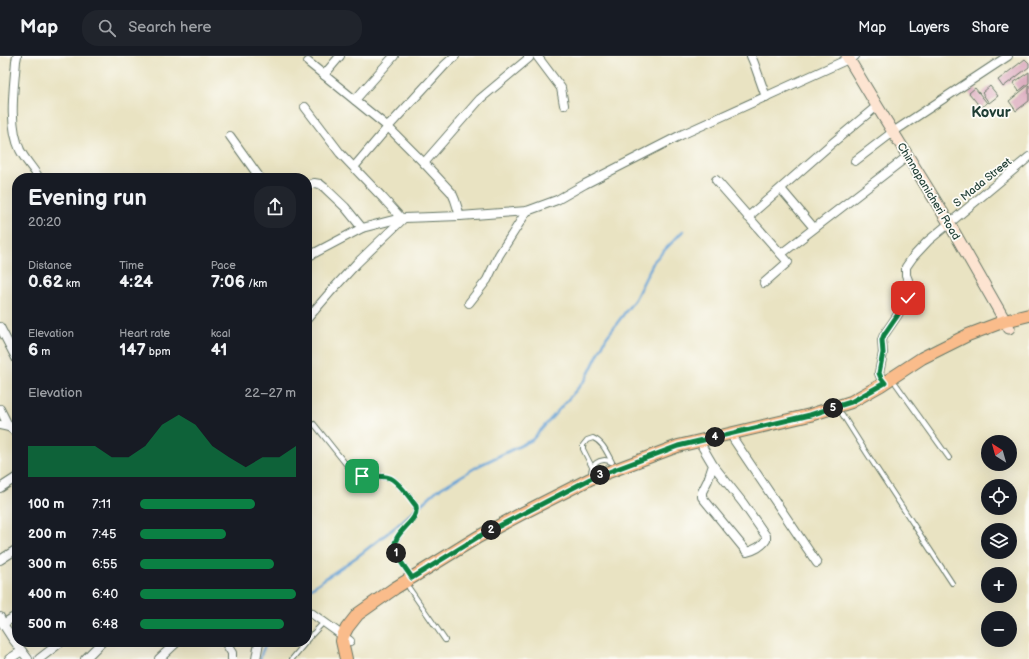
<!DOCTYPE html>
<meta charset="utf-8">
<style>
:root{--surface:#171b24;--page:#20242c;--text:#f1f3f6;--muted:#9ea1a6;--line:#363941;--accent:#0b8043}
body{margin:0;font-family:"Balsamiq Sans",sans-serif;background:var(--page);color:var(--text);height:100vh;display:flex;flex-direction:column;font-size:15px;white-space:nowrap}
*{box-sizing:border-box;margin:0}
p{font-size:13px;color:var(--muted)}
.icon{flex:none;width:22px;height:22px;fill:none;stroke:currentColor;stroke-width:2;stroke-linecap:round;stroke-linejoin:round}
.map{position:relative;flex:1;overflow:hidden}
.panel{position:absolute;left:12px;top:117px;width:300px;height:474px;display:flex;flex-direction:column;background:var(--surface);border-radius:16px;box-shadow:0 4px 16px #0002}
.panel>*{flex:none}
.needle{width:26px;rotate:323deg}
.fabs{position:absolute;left:981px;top:379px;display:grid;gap:8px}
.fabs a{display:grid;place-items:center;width:36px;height:36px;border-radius:50%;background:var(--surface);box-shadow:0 4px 16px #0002;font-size:20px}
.pin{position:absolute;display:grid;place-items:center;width:34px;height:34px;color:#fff;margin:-17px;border-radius:8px;box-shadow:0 2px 6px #0006}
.km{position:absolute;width:20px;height:20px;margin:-10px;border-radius:50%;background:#222;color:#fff;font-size:11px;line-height:20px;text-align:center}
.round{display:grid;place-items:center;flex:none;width:42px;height:42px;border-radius:16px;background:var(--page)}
.headline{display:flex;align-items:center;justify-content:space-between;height:68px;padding:0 16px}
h1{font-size:22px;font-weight:600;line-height:30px}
.stats{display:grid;grid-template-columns:repeat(3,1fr);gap:6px;height:68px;padding:4px 16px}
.stats div{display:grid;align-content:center}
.stats b{font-size:17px;font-weight:600}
.stats small{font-size:11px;font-weight:400}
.stats p{font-size:11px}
.chart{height:112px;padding:8px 16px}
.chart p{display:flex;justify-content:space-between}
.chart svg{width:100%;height:72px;margin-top:4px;fill:var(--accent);opacity:.7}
ul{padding:0 16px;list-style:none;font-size:13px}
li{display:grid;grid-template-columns:64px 48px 1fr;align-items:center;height:30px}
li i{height:10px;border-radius:5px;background:var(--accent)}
header{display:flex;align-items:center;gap:24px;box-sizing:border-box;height:56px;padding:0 20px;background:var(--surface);border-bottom:1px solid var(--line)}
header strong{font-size:19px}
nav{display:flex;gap:22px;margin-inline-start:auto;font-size:14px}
.search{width:280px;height:36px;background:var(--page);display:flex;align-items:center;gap:10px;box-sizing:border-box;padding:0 14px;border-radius:16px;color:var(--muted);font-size:15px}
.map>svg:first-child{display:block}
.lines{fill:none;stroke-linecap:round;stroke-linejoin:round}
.stream{stroke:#65a2d6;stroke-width:2.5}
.building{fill:#d499b1}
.lane-casing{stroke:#676;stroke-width:6}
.street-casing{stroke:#676;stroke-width:10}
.secondary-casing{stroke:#676;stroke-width:13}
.primary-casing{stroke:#676;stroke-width:14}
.lane{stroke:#fff;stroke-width:4}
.street{stroke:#fff;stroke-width:8}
.secondary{stroke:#fde4d1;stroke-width:11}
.primary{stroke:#fabc8b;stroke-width:12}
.route-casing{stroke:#fff;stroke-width:8}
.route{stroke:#0b8043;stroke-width:5}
.labels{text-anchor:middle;stroke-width:3.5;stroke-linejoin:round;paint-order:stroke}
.street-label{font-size:11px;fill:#1f3d34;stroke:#fdfcf7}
.district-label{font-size:15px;font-weight:bold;fill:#1f3d34;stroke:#fdfcf7}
</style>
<header>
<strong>Map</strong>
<div class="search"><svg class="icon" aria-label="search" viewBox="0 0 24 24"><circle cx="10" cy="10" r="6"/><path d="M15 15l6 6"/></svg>Search here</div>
<nav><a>Map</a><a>Layers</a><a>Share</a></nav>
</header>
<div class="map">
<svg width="1029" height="603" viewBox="0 0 1029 603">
<rect width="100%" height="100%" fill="#fdfcf7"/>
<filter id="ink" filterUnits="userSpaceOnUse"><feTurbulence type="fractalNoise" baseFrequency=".025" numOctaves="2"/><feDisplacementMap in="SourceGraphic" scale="8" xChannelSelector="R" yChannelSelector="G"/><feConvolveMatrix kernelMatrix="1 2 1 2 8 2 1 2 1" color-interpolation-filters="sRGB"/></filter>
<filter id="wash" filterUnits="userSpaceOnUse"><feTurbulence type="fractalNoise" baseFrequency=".012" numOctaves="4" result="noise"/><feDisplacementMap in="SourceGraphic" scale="16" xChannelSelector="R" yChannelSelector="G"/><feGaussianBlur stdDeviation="0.9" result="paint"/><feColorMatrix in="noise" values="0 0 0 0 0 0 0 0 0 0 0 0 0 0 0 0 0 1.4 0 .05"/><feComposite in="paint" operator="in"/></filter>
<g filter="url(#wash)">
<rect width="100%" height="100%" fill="#e9e3c2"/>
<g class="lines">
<g class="stream">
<path d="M307 535 358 500 398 469 436 435 480 409 532 384 586 323 606 282 635 243 654 205 683 175"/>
<path d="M260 603 262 596 267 586"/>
</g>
</g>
<g id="blocks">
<g class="building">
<path d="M1025 3 1029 7V11L1003 31 998 24Z"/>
<path d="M1029 16V27L1019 35 1013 27Z"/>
<path d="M1029 29V45L1016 55 1009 45Z"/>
<path d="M990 30 998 40 989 47 982 37Z"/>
<path d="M975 32 987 47 981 52 969 37Z"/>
</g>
</g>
</g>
<g filter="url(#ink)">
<use href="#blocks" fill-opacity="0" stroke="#676" stroke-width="1"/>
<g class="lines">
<g class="lane-casing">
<g id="lane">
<path d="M896 328 949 402"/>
<path d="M842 358 866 396 952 527"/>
<path d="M314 368 349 412C352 416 356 419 362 420 372 422 385 418 395 425 399 428 402 433 405 436 409 441 414 445 416 451 420 462 393 475 395 493 397 501 406 513 410 520"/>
<path d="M592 411 583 393V389L587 384 593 382C603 386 607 397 612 406"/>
<path d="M592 422C588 409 601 400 611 406"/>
<path d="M409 532 445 584"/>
<path d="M307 584 324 566"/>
<path d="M292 603 306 586"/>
</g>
</g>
<g class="street-casing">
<g id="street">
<path d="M17 0 16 5C14 32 8 68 20 94 25 104 33 112 39 122"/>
<path d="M537 0 561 32 564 49"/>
<path d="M751 0 754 7 766 41"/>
<path d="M308 6 388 71 424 107 452 137 455 144 460 160"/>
<path d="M324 19 340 0"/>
<path d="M355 44 394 0"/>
<path d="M305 51 340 97 383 142 401 162"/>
<path d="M230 80 260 122"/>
<path d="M855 105 893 76 1008 0"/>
<path d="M424 107 480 43 529 2 528 0"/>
<path d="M354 111 388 71 445 9 455 0"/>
<path d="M716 124 788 206 764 227"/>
<path d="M307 130 314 127 320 128 325 132 345 151 362 172"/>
<path d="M781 133 814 172"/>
<path d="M748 161 830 89 877 50"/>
<path d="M781 198 908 100"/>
<path d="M307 201 362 172 401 162H404L460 160 527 155 557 144 585 128 681 79 855 0"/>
<path d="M469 247 487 224 499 199 527 155"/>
<path d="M307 263 333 233 357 207 404 162"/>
<path d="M0 271 17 304"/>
<path d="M885 327 881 322 879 317 883 297 882 284 884 279 897 260 908 242 910 235V229L906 219V211L913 201 928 185 1029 101"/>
<path d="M0 353 9 371"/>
<path d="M0 369 9 371 17 377"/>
<path d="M734 384 817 507"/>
<path d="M703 392 713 409 743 447 766 480V484C762 490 754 494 747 496L702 441V436L708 424 713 409"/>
<path d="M0 432 17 421"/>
<path d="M0 504 17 493"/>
<path d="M307 554 350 585"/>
<path d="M0 561 3 568 17 559"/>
<path d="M3 568 12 582 28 603"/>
<path d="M225 586 232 597V603"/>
<path d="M9 603 22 595"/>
<path d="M39 603 61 586"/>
<path d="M85 603 102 586"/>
<path d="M159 603 177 586"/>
<path d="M256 603 259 586"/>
</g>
</g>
<g class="secondary-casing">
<path id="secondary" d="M847 0 877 50 949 167 1009 272"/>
</g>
<g class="primary-casing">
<path id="primary" d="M346 603 342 585 343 580 347 572 358 558 395 532 478 481 523 457 590 423 678 390 810 359 851 346 881 329 922 302 968 279 1005 265 1029 259"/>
</g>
<use href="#lane" class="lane"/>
<use href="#street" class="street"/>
<use href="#secondary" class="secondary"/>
<use href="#primary" class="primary"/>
</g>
</g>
<g class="lines" filter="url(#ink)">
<g class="route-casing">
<path id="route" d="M362 420C371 420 382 419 390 422 399 426 410 442 416 450 420 467 388 476 396 497 400 506 407 514 412 522L478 481 590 423 678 390 810 359 851 346 885 327 881 322 879 317 883 297 882 284 884 279 897 260 908 242"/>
</g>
<use href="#route" class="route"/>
</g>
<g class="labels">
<g class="street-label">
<text transform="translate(982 126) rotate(-39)" y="4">S Mada Street</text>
<text transform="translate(929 135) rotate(59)" y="4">Chinnapanicheri Road</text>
</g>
<g class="district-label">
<text x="991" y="61">Kovur</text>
</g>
</g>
</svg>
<div class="fabs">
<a><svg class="needle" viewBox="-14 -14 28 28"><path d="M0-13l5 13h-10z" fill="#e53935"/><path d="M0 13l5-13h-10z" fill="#9ea1a6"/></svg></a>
<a><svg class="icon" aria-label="locate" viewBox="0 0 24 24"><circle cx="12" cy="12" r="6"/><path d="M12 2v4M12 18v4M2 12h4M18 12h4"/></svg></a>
<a><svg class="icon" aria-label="layers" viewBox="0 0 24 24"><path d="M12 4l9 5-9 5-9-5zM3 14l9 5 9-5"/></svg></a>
<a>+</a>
<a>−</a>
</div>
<div class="pin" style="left:362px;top:420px;background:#1e9e55"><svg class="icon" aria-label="arrive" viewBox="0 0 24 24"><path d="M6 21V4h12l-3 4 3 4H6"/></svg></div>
<div class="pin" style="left:908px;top:242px;background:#d93025"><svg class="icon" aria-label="check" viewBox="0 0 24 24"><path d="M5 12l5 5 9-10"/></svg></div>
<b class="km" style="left:396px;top:497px">1</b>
<b class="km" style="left:491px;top:474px">2</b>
<b class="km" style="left:600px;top:419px">3</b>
<b class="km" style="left:715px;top:381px">4</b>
<b class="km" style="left:833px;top:352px">5</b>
<section class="panel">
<div class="headline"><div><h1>Evening run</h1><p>20:20</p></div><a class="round"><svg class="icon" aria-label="share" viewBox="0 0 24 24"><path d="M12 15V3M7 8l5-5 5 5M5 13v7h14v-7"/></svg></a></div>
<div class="stats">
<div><p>Distance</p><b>0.62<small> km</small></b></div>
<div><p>Time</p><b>4:24</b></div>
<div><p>Pace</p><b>7:06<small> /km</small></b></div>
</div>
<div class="stats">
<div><p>Elevation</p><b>6<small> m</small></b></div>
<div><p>Heart rate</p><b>147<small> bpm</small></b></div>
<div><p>kcal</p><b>41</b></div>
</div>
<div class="chart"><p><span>Elevation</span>22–27 m</p>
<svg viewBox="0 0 160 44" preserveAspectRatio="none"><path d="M0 44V25L10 25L20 25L30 25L40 25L50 32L60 32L70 25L80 12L90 6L100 12L110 25L120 32L130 38L140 32L150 32L160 25V44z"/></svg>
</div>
<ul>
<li><b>100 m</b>7:11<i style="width:74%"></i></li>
<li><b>200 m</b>7:45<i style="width:55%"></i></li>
<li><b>300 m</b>6:55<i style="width:86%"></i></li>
<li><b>400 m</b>6:40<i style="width:100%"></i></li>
<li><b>500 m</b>6:48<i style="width:92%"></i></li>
</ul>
</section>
</div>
